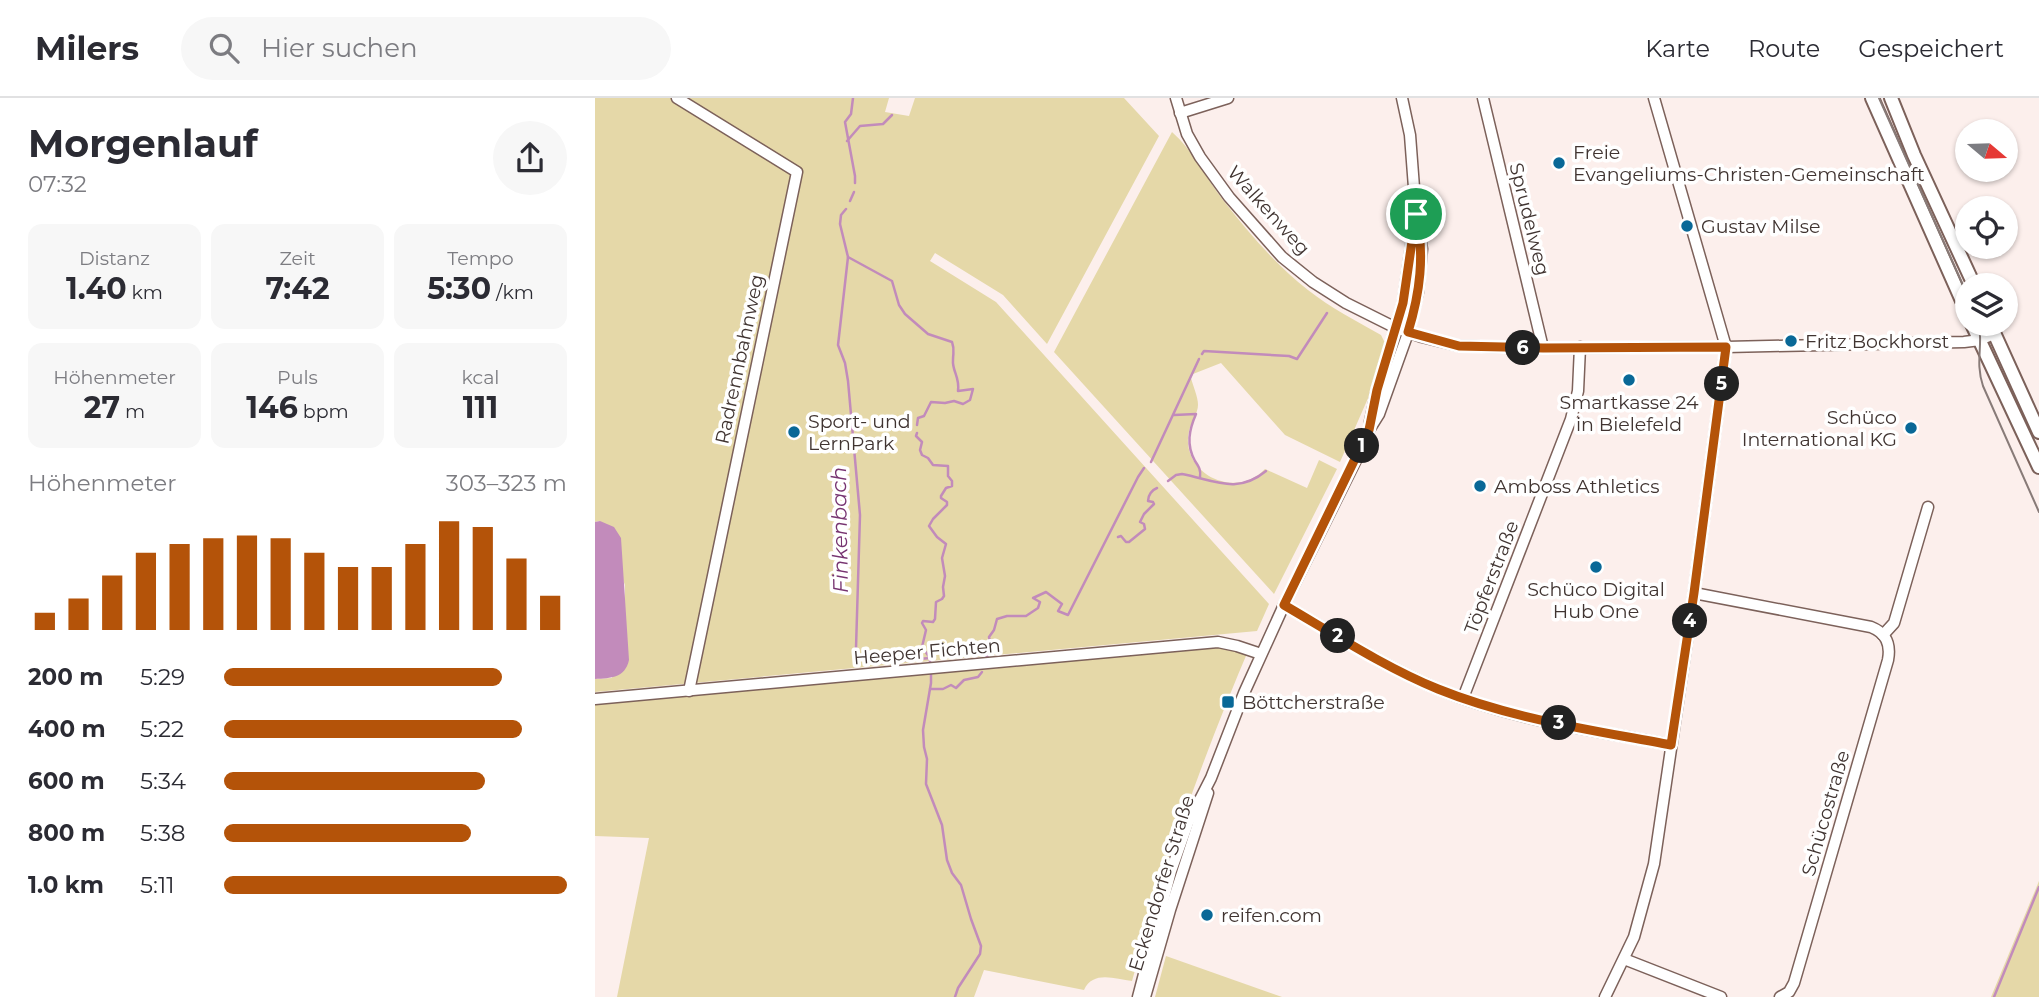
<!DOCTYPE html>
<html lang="de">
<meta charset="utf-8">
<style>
:root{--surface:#fff;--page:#f7f7f7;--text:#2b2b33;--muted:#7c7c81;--line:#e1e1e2;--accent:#b45309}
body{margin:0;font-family:Montserrat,sans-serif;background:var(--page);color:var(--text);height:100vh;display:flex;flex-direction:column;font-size:26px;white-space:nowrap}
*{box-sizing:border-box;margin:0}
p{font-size:23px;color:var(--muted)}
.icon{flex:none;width:38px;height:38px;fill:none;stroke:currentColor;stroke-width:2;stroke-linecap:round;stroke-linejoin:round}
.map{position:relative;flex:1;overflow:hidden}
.drawer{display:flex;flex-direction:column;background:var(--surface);width:595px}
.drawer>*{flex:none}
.needle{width:46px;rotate:109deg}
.tools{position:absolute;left:1360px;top:21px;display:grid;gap:14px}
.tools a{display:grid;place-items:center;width:63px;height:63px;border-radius:50%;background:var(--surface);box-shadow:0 2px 5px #0004;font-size:35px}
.pin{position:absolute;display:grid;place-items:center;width:60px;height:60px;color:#fff;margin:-30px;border:4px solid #fff;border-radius:50%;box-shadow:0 2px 7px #0007}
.km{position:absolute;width:35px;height:35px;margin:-18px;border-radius:50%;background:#222;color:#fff;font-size:19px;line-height:35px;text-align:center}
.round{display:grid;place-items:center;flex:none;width:74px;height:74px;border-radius:37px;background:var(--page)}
.summary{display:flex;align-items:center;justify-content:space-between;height:119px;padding:0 28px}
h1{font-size:38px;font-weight:700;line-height:52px}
.stats{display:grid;grid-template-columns:repeat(3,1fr);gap:10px;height:119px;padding:7px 28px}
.stats div{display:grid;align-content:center;border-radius:14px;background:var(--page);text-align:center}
.stats b{font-size:30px;font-weight:700}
.stats small{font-size:19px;font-weight:400}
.stats p{font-size:19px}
.chart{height:196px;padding:14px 28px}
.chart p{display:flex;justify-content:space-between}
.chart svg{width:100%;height:126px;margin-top:7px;stroke:var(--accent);stroke-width:6}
ul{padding:0 28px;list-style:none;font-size:23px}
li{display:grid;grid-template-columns:112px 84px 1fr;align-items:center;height:52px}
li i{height:18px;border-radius:9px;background:var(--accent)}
header{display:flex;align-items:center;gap:42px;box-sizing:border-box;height:98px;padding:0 35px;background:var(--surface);border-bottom:2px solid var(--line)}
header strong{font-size:33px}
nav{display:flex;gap:38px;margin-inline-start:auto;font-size:24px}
.search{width:490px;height:63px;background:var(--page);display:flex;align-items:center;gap:18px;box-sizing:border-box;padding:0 24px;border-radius:38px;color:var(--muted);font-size:26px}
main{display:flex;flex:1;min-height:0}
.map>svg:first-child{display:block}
.green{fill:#e5d8a8}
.water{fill:#c28bbb}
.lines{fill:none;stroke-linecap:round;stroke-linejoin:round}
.stream{stroke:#c28bbb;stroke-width:2.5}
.minor-casing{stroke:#7c615a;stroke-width:13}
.major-casing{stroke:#7c615a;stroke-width:16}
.minor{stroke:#fff;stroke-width:10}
.major{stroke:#fff;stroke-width:12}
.tram{stroke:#887b78;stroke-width:2}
.route-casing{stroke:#fff;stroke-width:14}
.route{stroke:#b45309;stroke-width:9}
.poi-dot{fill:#096897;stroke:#fff;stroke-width:2.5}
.labels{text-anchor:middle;stroke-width:7;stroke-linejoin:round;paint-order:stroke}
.poi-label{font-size:19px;fill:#403431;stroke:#fff;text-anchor:start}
.street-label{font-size:19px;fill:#403431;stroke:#fff}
.water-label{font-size:21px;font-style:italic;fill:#773471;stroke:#fff}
</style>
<header>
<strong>Milers</strong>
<div class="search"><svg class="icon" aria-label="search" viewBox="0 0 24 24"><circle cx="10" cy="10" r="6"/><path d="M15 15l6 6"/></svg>Hier suchen</div>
<nav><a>Karte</a><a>Route</a><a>Gespeichert</a></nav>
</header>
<main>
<section class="drawer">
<div class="summary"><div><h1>Morgenlauf</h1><p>07:32</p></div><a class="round"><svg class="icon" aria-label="share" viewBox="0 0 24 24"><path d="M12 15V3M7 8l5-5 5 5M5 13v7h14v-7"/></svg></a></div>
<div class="stats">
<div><p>Distanz</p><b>1.40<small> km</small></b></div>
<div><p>Zeit</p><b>7:42</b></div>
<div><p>Tempo</p><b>5:30<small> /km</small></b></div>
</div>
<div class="stats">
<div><p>Höhenmeter</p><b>27<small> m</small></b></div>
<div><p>Puls</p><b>146<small> bpm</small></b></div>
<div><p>kcal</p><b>111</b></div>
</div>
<div class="chart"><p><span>Höhenmeter</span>303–323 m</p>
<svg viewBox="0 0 160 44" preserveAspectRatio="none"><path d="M5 44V38M15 44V33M25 44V25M35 44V17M45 44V14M55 44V12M65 44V11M75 44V12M85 44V17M95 44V22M105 44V22M115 44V14M125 44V6M135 44V8M145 44V19M155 44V32"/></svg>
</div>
<ul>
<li><b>200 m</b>5:29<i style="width:81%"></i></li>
<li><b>400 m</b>5:22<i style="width:87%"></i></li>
<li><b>600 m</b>5:34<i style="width:76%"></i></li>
<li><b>800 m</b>5:38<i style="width:72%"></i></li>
<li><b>1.0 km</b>5:11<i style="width:100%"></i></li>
</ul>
</section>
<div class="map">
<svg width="1444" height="899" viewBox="0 0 1444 899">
<rect width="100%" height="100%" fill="#fcefec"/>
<g class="green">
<path d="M0 0H294L290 14 314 18 320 0H529L564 38 452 246 408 197 340 155 335 163 401 204 674 506 662 533 0 594V581L17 580 30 495V487L5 423 0 424Z"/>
<path d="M577 34C598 52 611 80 628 102 653 134 681 167 713 192 736 210 761 223 786 237L790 245 774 298 745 364 690 337 626 265 598 276 596 280C598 288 603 299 603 307 603 315 596 324 594 333 588 358 607 380 630 384 646 387 659 382 670 371L712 390 724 362 742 371 679 496 459 254Z"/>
<path d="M656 546C609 656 569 768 537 883 520 881 498 872 489 892L389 872 379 899H22L54 740 0 738V606L219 584 394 571Z"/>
<path d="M1444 783V899H1396Z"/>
<path d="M571 858 687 899H560Z"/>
</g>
<path class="water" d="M5 423 19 429 26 440 34 562C30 580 16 580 0 581V424Z"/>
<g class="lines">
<g class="stream">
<path d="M258 0 256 16 250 24 260 78V85"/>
<path d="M252 43 265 28 288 26 297 17"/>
<path d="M255 103 259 94"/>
<path d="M251 111 246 117 245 126 253 159 243 247 250 265 253 283 265 417 261 550C264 559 270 564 279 565L335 560"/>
<path d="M253 159 297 183 304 207 310 216 333 236 357 244C360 252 358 254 358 262 357 273 365 279 363 293L378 291 375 302 368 306 359 303 350 305 336 304 329 318 323 320 322 327"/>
<path d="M607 256 609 253 694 258 702 261 732 215"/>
<path d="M579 317 601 316C594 332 591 347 600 363 604 369 606 372 605 379"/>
<path d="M322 335 321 338 327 344 325 352 327 357 333 360 338 367 353 368V378L357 383V388L351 390 346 398V400L352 404V407L338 421 334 428 342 439 351 446 347 460 350 478 348 489 349 498 347 501 341 504 340 521 338 524 328 523 327 525 331 532 327 549 335 560V568"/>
<path d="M556 364 604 261"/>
<path d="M573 383 581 377 587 376C619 382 642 397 671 373"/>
<path d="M523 439 526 438 531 444H534L550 431 549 426 545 424 549 416 559 406 558 404 553 403C553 397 557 392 562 390"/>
<path d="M391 559 397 554 394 539 399 532 402 521 412 518H431L443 510 445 504 438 500 451 494 467 506 463 513 473 517 543 379 549 370"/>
<path d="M336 574V585L328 632 329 649 332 661 331 686 347 727 352 762 357 775 366 787 376 821 386 848 385 856 363 890 360 899"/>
<path d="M335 591H348L356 587 361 590 369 582 383 579 387 574"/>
<path d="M1399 899 1444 789"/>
</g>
<g class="minor-casing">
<g id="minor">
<path d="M82 0 202 74 94 593"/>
<path d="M581 0 592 36 605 59 634 99 687 159 718 184 751 205 801 230 827 239 864 248 948 250 1131 249 1369 244 1385 242 1399 236"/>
<path d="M888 0 948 250"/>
<path d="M585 15 633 0"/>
<path d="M775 324 782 292 808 205 820 120"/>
<path d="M1099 495 1276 529C1291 535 1296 546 1293 562L1199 885 1194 894 1185 899"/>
<path d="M689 507C739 536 789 569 843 591 917 622 998 632 1076 647"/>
<path d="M1288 537 1299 525 1333 409"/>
<path d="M868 600 976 321 983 293 985 249"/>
<path d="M0 601 623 544 642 548 666 556"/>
<path d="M1029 861 1126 899"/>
<path d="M543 899 576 773 593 725 616 680 649 595 689 507 761 362 774 332 784 316 813 235 823 194 827 151 821 116 815 37 807 0"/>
<path d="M550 899 575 812 613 695"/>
<path d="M1010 899 1039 839 1059 766 1099 495 1131 249 1059 0"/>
</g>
</g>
<g class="major-casing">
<g id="major">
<path d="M1277 0 1372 214"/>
<path d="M1296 0 1319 57 1379 187"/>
<path d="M1377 226 1444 369"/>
<path d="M1395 226 1444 334"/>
</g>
</g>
<use href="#minor" class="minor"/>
<use href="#major" class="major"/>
<g class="tram">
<path d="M1284 0 1372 196"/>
<path d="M1384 226C1388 248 1380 264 1388 288L1444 414"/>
</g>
</g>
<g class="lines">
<g class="route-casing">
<path id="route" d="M821 116C830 157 825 195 813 234L864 248 948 250 1131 249 1099 495 1076 647C998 632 917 621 843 591 791 570 737 535 689 507L774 332 782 292 808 205Z"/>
</g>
<use href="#route" class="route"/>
</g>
<g class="poi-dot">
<circle cx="964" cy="65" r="7"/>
<circle cx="1092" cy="128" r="7"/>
<circle cx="1196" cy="243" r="7"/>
<circle cx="1034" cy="282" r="7"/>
<circle cx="1316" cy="330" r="7"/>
<circle cx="199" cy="334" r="7"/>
<circle cx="885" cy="388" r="7"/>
<circle cx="1001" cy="469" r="7"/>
<rect x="626" y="597" width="14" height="14" rx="3.5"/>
<circle cx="612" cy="817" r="7"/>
</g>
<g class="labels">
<g class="poi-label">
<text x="978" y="61">Freie<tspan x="978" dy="22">Evangeliums-Christen-Gemeinschaft</tspan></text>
<text x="1106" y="135">Gustav Milse</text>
<text x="1210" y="250">Fritz Bockhorst</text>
<text x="1034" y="311" text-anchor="middle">Smartkasse 24<tspan x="1034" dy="22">in Bielefeld</tspan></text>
<text x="1302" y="326" text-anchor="end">Schüco<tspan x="1302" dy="22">International KG</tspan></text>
<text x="213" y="330">Sport- und<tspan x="213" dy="22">LernPark</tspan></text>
<text x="899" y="395">Amboss Athletics</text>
<text x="1001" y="498" text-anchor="middle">Schüco Digital<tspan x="1001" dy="22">Hub One</tspan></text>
<text x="647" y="611">Böttcherstraße</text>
<text x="626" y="824">reifen.com</text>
</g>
<g class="street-label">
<text transform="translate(674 112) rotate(48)" y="7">Walkenweg</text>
<text transform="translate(935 121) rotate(76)" y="7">Sprudelweg</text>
<text transform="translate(144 261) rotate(-78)" y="7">Radrennbahnweg</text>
<text transform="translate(896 479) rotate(-69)" y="7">Töpferstraße</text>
<text transform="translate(332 553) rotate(-5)" y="7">Heeper Fichten</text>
<text transform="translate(1230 715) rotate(-74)" y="7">Schücostraße</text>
<text transform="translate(566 785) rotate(-73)" y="7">Eckendorfer Straße</text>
</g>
<g class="water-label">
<text transform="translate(245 432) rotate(-91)" y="7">Finkenbach</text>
</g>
</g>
</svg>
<div class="tools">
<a><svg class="needle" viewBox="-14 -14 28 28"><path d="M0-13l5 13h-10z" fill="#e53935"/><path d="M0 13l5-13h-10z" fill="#7c7c81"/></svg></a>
<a><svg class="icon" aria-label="locate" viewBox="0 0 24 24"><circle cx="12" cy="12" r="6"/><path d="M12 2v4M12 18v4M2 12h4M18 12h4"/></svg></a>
<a><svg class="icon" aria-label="layers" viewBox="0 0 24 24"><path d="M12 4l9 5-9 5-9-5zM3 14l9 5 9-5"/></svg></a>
</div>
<div class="pin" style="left:821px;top:116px;background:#1e9e55"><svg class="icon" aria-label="arrive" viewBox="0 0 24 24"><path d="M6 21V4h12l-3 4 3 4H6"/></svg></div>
<b class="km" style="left:767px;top:348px">1</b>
<b class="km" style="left:743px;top:538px">2</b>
<b class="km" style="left:964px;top:625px">3</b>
<b class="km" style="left:1095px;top:523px">4</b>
<b class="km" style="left:1127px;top:286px">5</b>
<b class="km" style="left:928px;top:250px">6</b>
</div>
</main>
